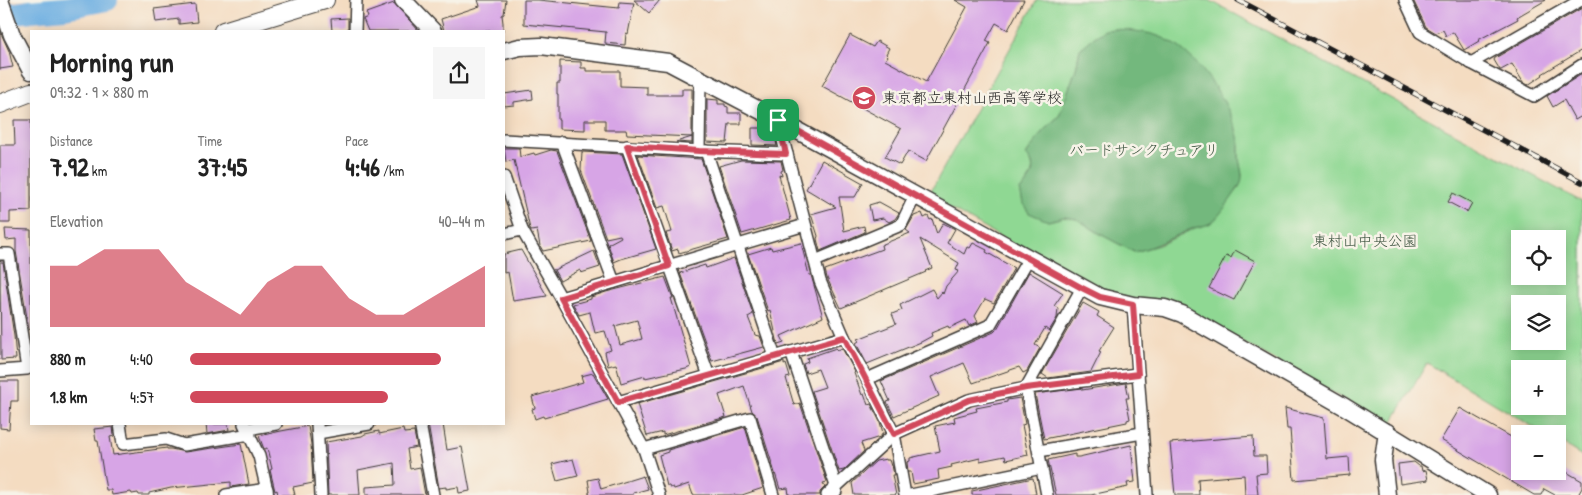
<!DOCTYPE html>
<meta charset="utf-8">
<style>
:root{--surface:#fff;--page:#f6f6f6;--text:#222;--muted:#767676;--accent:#d1495b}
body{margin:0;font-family:"Patrick Hand","Klee One",sans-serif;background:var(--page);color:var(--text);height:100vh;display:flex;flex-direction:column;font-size:19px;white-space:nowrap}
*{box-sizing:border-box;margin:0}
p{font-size:16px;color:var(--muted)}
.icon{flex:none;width:28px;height:28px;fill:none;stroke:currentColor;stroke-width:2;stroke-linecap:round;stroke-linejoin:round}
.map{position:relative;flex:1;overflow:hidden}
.sheet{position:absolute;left:30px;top:30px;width:475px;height:395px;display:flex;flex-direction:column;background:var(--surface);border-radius:0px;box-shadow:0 2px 12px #0003}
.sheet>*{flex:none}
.fabs{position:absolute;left:1511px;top:230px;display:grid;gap:10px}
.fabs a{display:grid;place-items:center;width:55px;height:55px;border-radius:0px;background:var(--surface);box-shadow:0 2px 12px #0003;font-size:25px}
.pin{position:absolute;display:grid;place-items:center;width:42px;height:42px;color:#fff;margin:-21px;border-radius:10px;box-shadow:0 2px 8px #0006}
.round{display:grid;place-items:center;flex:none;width:52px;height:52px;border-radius:0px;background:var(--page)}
.head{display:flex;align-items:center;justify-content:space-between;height:85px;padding:0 20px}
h1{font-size:28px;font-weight:700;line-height:38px}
.figures{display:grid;grid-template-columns:repeat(3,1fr);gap:8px;height:85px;padding:5px 20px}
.figures div{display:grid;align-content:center}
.figures b{font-size:25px;font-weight:700}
.figures small{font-size:14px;font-weight:400}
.figures p{font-size:14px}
.chart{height:140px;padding:10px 20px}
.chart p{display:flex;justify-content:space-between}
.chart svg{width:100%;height:90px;margin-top:5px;fill:var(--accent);opacity:.7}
ul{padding:0 20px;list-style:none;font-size:16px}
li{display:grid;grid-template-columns:80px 60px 1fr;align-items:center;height:38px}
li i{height:12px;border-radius:6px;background:var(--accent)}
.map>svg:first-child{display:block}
.green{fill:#8fd893;stroke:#567a58;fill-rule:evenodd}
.forest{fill:#73b87d;stroke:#486a4c}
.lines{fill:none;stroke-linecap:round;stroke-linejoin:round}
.river{stroke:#6dafe2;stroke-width:22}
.building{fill:#d7a5e6;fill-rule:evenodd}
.street-casing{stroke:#3c3935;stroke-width:14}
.secondary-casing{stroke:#3c3935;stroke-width:19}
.primary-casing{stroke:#3c3935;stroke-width:20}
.street{stroke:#fff;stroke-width:11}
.secondary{stroke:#fff;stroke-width:16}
.primary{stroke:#fff;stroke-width:18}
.rail-casing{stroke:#1c1c1c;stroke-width:5.5}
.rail{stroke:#f7f3e8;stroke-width:4;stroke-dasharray:11;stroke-linecap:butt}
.route-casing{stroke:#fff;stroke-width:10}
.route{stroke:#d1495b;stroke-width:6}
.labels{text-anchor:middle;stroke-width:5;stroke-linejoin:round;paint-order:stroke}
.poi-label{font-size:15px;fill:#1c1c1c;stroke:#f7f3e8;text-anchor:start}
.park-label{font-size:15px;fill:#3e5440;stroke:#f7f3e8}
</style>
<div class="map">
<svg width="1582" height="495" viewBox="0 0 1582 495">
<rect width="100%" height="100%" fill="#f7f3e8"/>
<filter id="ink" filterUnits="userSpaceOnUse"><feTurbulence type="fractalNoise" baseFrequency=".02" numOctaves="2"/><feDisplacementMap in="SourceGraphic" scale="10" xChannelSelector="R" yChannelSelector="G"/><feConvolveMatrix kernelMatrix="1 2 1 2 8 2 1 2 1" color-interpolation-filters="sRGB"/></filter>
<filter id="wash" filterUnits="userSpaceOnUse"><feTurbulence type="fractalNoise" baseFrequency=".0096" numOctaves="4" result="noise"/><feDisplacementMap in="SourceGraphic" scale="20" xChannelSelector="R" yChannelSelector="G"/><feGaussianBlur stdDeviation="1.12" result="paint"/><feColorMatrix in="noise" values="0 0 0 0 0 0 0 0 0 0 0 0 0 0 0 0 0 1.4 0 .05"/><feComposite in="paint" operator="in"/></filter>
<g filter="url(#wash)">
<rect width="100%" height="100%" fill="#f4dcc1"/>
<path class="green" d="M1037 0H1209L1582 202V456L1558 441V434H1545L1427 363 1390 426 1194 314 1101 294 928 196ZM1116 29C1136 31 1153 34 1171 42L1239 141V160L1242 175 1239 188 1209 224 1195 228 1159 245 1134 252 1102 235 1077 219 1064 217 1048 221 1020 190C1030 181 1039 166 1026 155L1043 131 1059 116 1076 69 1080 49 1105 30ZM1520 239H1558V276H1520ZM1520 304H1558V341H1520ZM1520 369H1558V406H1520Z"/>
<path class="forest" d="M1116 29C1135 31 1155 32 1171 42 1201 59 1233 108 1239 141 1239 146 1239 151 1239 156 1239 165 1244 174 1241 183 1239 188 1217 220 1212 222 1207 226 1200 226 1194 228 1174 236 1156 247 1134 252L1102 235 1077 219 1064 217 1048 221 1029 213 1023 204 1020 190C1031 181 1039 166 1026 155L1043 131 1059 116 1076 69 1080 49 1093 38 1105 30Z"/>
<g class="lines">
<path class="river" d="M0 15 32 11 65 8 107 0"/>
</g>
<g id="blocks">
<g class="building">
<path d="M478 0H506L504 14 502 15 503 23V31H444L441 19 480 6Z"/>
<path d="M524 0H538L619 8 620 2 634 3 628 34 626 33 625 45 605 43 606 32 524 24Z"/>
<path d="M634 0H660L649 13Z"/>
<path d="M955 0H1024L1008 30 996 23 986 41 990 43 926 161 908 151 900 165 885 157 901 129 822 86 850 35 873 47 877 41 889 48 886 54 888 56 885 60 926 82 967 7Z"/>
<path d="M1413 0H1546L1517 17 1518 19 1478 40 1479 41 1464 50 1453 32 1446 36 1443 30 1436 33 1426 27Z"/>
<path d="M394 3 419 31H368L363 19 368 17 366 13Z"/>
<path d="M195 4 197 22 179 24V19L156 22 154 9Z"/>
<path d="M1582 8V50L1542 74 1543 75 1528 85 1523 82 1512 64 1501 70H1500L1494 60 1495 58Z"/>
<path d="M348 18V31H332L331 19Z"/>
<path d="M0 31 9 51 13 67 0 69Z"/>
<path d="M560 61 581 62V68H586V71H620V86L647 87V95H682V89H692V143L676 142 692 137 627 134 626 130H605V120H585V130L559 129V120H558V94H557V83H560Z"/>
<path d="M1582 74V116L1575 120 1564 100 1553 107 1547 96Z"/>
<path d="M532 90 533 99 514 102V105L504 106V94Z"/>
<path d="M707 99 718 100V104H725V106L728 107V113H741V124H729L727 143 707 142Z"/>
<path d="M14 120H31V211L10 212V223H0V145H15Z"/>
<path d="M752 128H766V131H773L772 137H775L777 146 752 145Z"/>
<path d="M504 148H519L520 157 534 153 535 155 551 150 557 151 591 241 543 251 540 246 537 230 531 231 530 229 514 160 506 162Z"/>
<path d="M582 152 622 154 656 249 621 259 614 262 608 244 621 237 620 235 606 238 581 170Z"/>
<path d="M638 155 701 159 728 239 679 253 678 249 672 251 666 233 672 232 664 206 657 208Z"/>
<path d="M741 160 781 161 783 170 781 171 782 176 779 175 791 220 742 234 719 166Z"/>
<path d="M822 160 863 183 855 197H839L844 231 864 226 865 232 820 251 817 239 818 236 811 214 836 207 806 189Z"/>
<path d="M1453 193 1472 203 1467 212 1448 202Z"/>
<path d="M879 202 899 213 895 219 889 222 883 218 872 220 869 205Z"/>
<path d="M922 213 924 218 928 216 930 220 932 219 937 234 943 223 955 229 947 243 964 254 967 247 970 248 973 243 987 250 986 252 1014 268 994 303 985 299 975 316 978 322 969 326 966 320 949 328 948 326 931 333 932 336 921 342 867 364 856 343 859 341 858 339 896 324 892 314 902 310 900 305 932 289 937 298 942 292 943 294 946 286 959 271 956 270 959 263 920 239 932 268 925 271 926 272 841 308 827 278 825 270 882 249 881 245 910 233 906 230 914 216Z"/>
<path d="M5 229 31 230V330H29L16 251V239L6 240Z"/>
<path d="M801 243 809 275H811L823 317 781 336 784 342 778 344 770 310 768 311 748 254 771 247 772 250Z"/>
<path d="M521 250 547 296 513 301 508 272 504 273V254Z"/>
<path d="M1235 250 1255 261 1234 300 1209 288 1226 256 1231 258Z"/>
<path d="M594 251 600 267 581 273 580 270 560 281 554 270Z"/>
<path d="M734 258 753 314 748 317 755 335 760 336 764 347 712 361 680 273 705 265 706 268Z"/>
<path d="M0 262H3L14 336 16 359 1 360Z"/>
<path d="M1029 272 1063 293 1054 306 1058 308 1057 318 1049 331 1045 328 1035 345 1040 348 1027 371 1023 373 1019 367 973 383 964 363 931 377 939 396 894 416 887 402 890 401 881 381 994 332 997 329Z"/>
<path d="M665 277 673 298H671L691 367 686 369 645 378V376L621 383 616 364 608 366 605 352 611 350 605 331 595 333 590 312 579 315 573 304 591 299V297L606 292ZM637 320 642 339 620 345 615 326Z"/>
<path d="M1083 303 1099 312 1097 316 1114 327 1099 351 1101 352 1091 372 1048 378 1042 374Z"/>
<path d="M836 348 838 350 842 348 855 372 854 373 862 395 864 394 868 405 871 404 880 422 883 433 880 437 861 443 864 451 844 470 839 471 812 391 825 387 818 369 806 373 803 364 808 362 807 358Z"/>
<path d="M784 362V365L786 364 790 377 786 378 794 405 800 403 827 482 823 483 825 487 820 492V495H789L788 488 780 489 757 416 752 411 744 386 719 395 726 417 663 435V432L647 436 637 404Z"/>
<path d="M593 373 608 399 544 418 543 416 535 419 532 409 535 408 532 397 583 382 581 376Z"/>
<path d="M0 381H18V401H11L9 429 0 428Z"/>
<path d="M1126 383 1129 398H1126L1130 419 1127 420V422L1044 439 1035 394 1082 388V390Z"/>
<path d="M1020 398 1025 424 1022 425 1028 455 1006 460 1005 456 980 461V458L951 465 952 467 938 470 939 479 913 484 911 472H908L907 462 910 461V458L940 451 935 426 955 422 954 417 977 411 976 408 1007 402V400Z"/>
<path d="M1285 408 1324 418 1327 459 1349 457 1350 475 1294 480 1290 429H1287Z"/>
<path d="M1460 408 1520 442V471H1558V467L1582 481V488L1578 495H1555L1544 489 1541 495H1534L1441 440Z"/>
<path d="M206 424H228L229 430 207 434Z"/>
<path d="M428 424H443L447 450 462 447 470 491 459 493 458 487 446 489V487L439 488Z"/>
<path d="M308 426 311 444 313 483 293 487 295 495H278L277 490 275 491 270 470 272 469 267 448 264 449 259 436 281 431Z"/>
<path d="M113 427 114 436 110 437 113 455 167 448V449H171L185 452 241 444 249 484 231 487V482L171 488 149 493V495H139L138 493 132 494 131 492 112 495 111 490H106L98 441H96L94 429Z"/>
<path d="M745 427 763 488 742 495H693L689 484 674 489 673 487 670 488 669 486H667L659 455 668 452V450Z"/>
<path d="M403 429 404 433 414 432 417 447 407 449 410 469 420 467 425 495H366V487L395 485 394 463 358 470 360 495H328L326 442 362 436 365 434 379 431V434Z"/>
<path d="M1253 436 1254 456H1266L1267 473 1256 474 1258 495H1245L1244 475 1198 479 1199 495H1175L1170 443Z"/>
<path d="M1131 445 1135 482 1127 483 1128 487 1091 495H1056L1048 460 1075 454V457H1079Z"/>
<path d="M573 459 578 476 557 481 552 464Z"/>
<path d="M886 459V460H889L891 466 892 465 894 475H892L896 495H854L852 483 876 461Z"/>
<path d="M1414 462 1419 466H1421L1422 471 1426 470 1428 480 1400 484 1398 464Z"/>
<path d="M643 476 648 489 633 493V495H589V492H590L588 480 598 478 601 489Z"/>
<path d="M1033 478 1036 494 1030 495H972V491Z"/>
</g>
</g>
</g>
<g filter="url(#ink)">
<use href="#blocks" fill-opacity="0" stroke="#3c3935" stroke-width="1"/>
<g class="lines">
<g class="street-casing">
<g id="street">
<path d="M1405 0 1420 32 1471 63 1534 96 1582 65"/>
<path d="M355 31 356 0"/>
<path d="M1471 63 1581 0"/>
<path d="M778 120 820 281 844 337 867 379 894 434 905 495"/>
<path d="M504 140 699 151 787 154"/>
<path d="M562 142 614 282"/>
<path d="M627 146 709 376"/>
<path d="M699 151 700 79"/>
<path d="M706 151 775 357"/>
<path d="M504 177 522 230 561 298 644 449 659 495"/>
<path d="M504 234 522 230"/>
<path d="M0 254H9L27 369 0 371"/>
<path d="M815 261 901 225 915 196"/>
<path d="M561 298 805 225"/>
<path d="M1133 305 1147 495"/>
<path d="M791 352 836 486V491"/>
<path d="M867 379 990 325 1029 258"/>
<path d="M618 402 844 337"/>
<path d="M120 424 123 444 166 439 184 445 250 434"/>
<path d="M244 424 259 456 268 495"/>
<path d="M317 424 321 495"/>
<path d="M420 424 433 495"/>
<path d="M247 429 276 424"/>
<path d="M318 433 369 424"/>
<path d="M644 449 750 418 773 495"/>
<path d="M1039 451 1142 433"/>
<path d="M226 495 267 489"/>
<path d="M827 495 894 434 969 400 1026 388 1138 374"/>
<path d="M911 495 1042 468"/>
<path d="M1047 495 1026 388 1082 288"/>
</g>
</g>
<g class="secondary-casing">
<g id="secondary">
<path d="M0 0 12 35 31 71"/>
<path d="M403 0 433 31"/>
<path d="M504 51 520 47 541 46 668 62 778 120 1100 297 1133 305 1165 308 1182 314 1345 407 1488 495"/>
<path d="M1387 432 1383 460 1387 495"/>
</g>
</g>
<g class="primary-casing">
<g id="primary">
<path d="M223 31 325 0"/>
<path d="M0 104 31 92"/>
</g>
</g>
<use href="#street" class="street"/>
<use href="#secondary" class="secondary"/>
<use href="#primary" class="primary"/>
<g class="rail-casing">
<path id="rail" d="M1238 0 1582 182"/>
</g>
<use href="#rail" class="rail"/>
</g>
</g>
<g class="lines" filter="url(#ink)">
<g class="route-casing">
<path id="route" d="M778 120 1082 288 1100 297 1133 304 1138 374 1026 388 969 400 894 434 844 337 618 402 561 298 669 266 627 146 699 151 786 154Z"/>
</g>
<use href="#route" class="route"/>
</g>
<defs>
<g id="school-disc" transform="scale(1.25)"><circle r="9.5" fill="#d1495b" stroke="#f7f3e8"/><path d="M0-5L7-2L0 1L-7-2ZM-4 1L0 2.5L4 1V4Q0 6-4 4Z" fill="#fff"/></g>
</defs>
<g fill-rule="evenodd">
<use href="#school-disc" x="864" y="98"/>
</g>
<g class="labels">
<g class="poi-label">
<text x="882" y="103">東京都立東村山西高等学校</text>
</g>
<g class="park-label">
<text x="1144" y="155">バードサンクチュアリ</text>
<text x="1365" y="246">東村山中央公園</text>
</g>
</g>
</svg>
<div class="fabs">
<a><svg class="icon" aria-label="locate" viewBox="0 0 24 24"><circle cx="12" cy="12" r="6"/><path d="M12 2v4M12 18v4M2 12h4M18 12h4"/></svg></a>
<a><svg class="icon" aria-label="layers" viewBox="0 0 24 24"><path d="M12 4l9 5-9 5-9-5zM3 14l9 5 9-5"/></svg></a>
<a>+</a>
<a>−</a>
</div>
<div class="pin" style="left:778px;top:120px;background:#1e9e55"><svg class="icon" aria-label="arrive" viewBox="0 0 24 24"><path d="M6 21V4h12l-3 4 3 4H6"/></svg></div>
<section class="sheet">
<div class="head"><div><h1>Morning run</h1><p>09:32 · 9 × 880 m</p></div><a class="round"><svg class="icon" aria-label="share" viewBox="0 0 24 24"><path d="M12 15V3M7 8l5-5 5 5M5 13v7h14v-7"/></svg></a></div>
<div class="figures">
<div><p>Distance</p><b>7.92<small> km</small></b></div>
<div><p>Time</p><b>37:45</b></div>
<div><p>Pace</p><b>4:46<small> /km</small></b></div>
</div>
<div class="chart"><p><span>Elevation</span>40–44 m</p>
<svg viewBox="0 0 160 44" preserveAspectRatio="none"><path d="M0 44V14L10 14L20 6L30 6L40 6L50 22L60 30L70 38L80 22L90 14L100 14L110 30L120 38L130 38L140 30L150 22L160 14V44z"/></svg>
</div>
<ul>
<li><b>880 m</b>4:40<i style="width:85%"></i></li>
<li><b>1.8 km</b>4:57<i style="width:67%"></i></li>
</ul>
</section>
</div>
